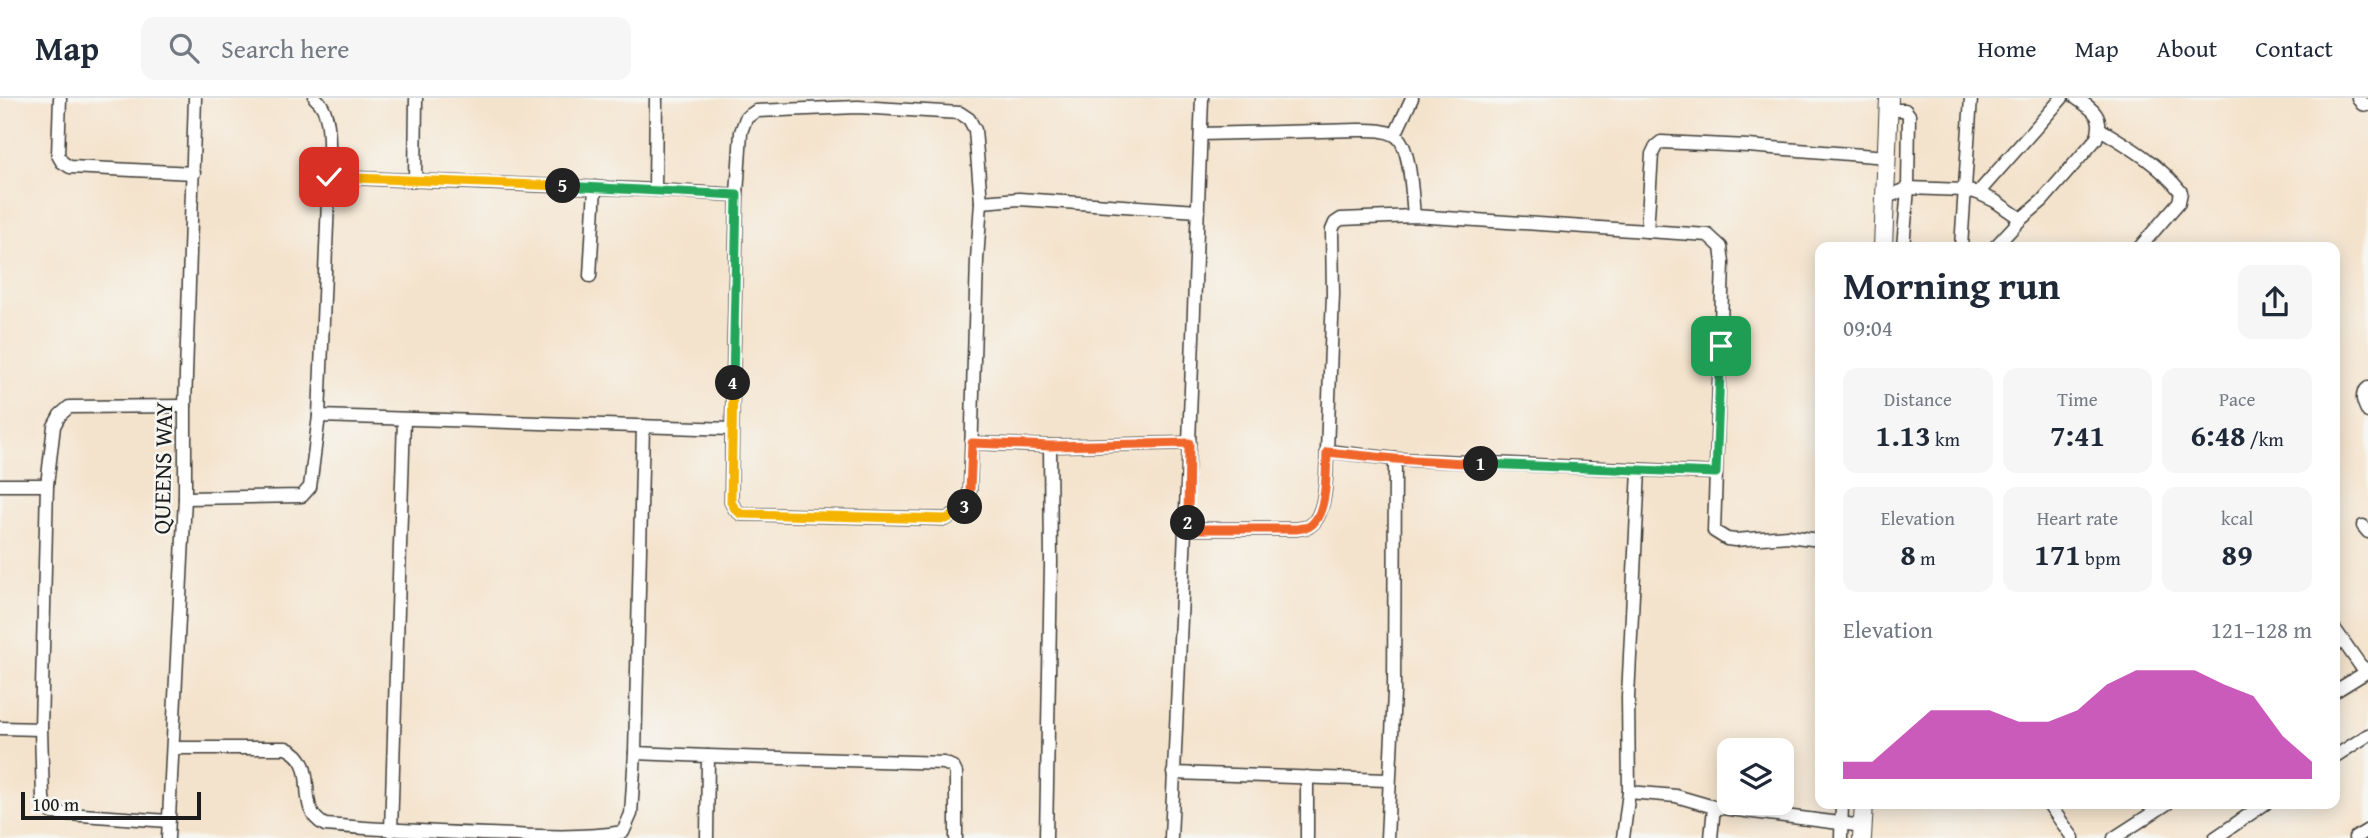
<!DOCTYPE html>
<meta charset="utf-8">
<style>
:root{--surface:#fff;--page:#f6f6f7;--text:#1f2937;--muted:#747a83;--line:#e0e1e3;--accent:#b5179e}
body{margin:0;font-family:"Gentium Book Plus",serif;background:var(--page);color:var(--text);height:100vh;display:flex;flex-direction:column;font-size:26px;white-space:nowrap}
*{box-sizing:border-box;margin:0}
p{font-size:23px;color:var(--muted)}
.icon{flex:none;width:38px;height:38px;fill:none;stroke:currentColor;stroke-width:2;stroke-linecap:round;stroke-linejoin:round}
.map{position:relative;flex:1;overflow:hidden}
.details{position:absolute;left:1815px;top:144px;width:525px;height:567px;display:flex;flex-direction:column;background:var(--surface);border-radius:14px;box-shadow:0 4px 18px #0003}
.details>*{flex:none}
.tools{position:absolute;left:1717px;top:640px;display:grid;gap:14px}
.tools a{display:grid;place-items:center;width:77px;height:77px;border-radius:14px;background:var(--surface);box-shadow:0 4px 18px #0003;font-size:35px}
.scale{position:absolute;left:21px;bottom:18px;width:180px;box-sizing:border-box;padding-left:7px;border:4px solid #1c1c1c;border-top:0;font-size:19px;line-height:24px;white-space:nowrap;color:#1c1c1c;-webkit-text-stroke:5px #f6f6f2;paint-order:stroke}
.pin{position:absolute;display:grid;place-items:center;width:60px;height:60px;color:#fff;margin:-30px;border-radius:14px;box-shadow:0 4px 10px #0006}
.km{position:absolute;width:35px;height:35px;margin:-18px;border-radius:50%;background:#222;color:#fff;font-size:19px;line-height:35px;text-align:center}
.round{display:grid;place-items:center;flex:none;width:74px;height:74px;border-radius:14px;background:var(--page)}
.head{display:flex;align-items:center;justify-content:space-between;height:119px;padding:0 28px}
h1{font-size:38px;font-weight:600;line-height:52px}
.figures{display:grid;grid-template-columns:repeat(3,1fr);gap:10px;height:119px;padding:7px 28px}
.figures div{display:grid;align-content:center;border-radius:14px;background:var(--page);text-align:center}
.figures b{font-size:30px;font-weight:600}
.figures small{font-size:19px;font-weight:400}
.figures p{font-size:19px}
.chart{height:196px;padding:14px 28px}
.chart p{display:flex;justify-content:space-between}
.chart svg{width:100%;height:126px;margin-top:7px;fill:var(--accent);opacity:.7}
header{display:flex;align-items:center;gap:42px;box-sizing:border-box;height:98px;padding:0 35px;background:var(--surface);border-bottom:2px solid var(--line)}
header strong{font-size:33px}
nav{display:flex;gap:38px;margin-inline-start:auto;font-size:24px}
.search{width:490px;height:63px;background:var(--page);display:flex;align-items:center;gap:18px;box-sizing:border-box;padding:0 24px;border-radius:14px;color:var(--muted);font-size:26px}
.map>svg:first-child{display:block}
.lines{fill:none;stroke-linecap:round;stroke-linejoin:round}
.street-casing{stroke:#3c3a36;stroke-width:15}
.secondary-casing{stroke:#3c3a36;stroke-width:20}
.street{stroke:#fff;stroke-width:12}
.secondary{stroke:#fff;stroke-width:18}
.split-1-casing{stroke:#fff;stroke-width:14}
.split-2-casing{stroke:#fff;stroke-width:14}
.split-3-casing{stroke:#fff;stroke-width:14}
.split-4-casing{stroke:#fff;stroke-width:14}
.split-5-casing{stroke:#fff;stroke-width:14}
.split-6-casing{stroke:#fff;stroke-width:14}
.split-1{stroke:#22a559;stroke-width:9}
.split-2{stroke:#f0652b;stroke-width:9}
.split-3{stroke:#f0652b;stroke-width:9}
.split-4{stroke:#f5b400;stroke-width:9}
.split-5{stroke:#22a559;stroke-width:9}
.split-6{stroke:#f5b400;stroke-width:9}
.labels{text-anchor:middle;stroke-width:5;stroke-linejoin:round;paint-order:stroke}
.street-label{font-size:24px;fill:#1c1c1c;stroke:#f6f6f2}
</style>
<header>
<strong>Map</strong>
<div class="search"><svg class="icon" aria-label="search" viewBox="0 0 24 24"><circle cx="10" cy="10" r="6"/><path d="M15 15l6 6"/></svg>Search here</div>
<nav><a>Home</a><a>Map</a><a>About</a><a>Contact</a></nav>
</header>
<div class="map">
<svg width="2368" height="740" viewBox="0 0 2368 740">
<rect width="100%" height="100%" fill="#f6f6f2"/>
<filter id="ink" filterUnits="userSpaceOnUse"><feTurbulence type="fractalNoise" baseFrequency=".0143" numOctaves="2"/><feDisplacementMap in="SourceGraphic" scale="14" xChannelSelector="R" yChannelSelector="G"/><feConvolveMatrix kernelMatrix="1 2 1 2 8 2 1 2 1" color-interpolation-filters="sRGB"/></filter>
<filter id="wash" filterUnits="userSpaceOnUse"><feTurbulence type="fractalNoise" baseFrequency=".00686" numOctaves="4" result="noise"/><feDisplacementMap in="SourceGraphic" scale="28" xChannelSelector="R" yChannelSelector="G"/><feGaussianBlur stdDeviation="1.57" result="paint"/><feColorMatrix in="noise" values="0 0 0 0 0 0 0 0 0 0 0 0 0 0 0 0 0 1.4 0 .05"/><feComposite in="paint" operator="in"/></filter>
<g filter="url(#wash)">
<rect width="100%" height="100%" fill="#f4e3cc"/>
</g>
<g filter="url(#ink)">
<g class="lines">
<g class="street-casing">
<g id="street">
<path d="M60 0 58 57 62 64 70 69 194 75"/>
<path d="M315 0C334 13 328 57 329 79"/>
<path d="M2358 0 2362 6 2368 7"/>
<path d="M1889 12H1905L1909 17 1908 90 1903 149"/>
<path d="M2100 31C2130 49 2159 66 2181 94L2179 104 2140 149"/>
<path d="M1201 36 1358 32C1370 32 1385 31 1396 38 1411 48 1412 100 1414 118"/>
<path d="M1395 37 1412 0"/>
<path d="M415 83 416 0"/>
<path d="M655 92 656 0"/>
<path d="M1978 95 2062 0"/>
<path d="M1885 100 1908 90 1964 92 1978 95 1995 103 2021 121"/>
<path d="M981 104 1019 101 1198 113"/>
<path d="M1647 133 1652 56 1656 48 1661 44 1748 48 1887 59"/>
<path d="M1961 149 1971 0"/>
<path d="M1995 149 2021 121 2042 103 2096 41C2105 19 2094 12 2076 0"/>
<path d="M590 178 595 89"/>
<path d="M2368 290C2359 297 2364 306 2368 314"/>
<path d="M319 318 732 331 737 97 741 34 746 20 756 13 858 9 960 15 969 21 975 32 981 104 977 162 970 392C966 409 961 413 946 421L741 416 735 411 731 404 732 331"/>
<path d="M643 328 635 655 708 658 707 740"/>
<path d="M972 345 1050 348 1189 345 1171 740"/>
<path d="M1189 345 1202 0"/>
<path d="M1716 375 1395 361 1327 353 1333 196 1332 132 1335 125 1341 121 1414 118 1708 137 1721 149 1723 165 1714 433 1727 441 1735 442 1788 438 1820 442"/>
<path d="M0 387H47"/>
<path d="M185 400 302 398 310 389 319 318 329 79 655 92 737 97"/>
<path d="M2363 428 2368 434"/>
<path d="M1187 431H1297C1301 430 1305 430 1308 429 1328 419 1326 372 1327 353"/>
<path d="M2334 530 2360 567 2368 573"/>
<path d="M2334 594 2368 573"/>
<path d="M0 630 41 631"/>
<path d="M173 650H286C323 666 292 710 325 727 388 732 451 735 515 737 549 739 589 740 623 734L631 716 635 655"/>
<path d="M708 658 944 665 953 669 956 675V740"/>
<path d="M2334 659 2368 637"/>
<path d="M1173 675 1388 682"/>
<path d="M1629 694 1628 599 1639 372"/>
<path d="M2048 705 2073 740"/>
<path d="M1714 709 1863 728"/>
<path d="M168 723 53 715 46 710 43 700 41 631 47 387 54 328 60 317 69 309 185 308"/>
<path d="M391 733 404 321"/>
<path d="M168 740 185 400V308L195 0"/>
<path d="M1046 740 1051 465 1050 348"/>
<path d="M1307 740V679"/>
<path d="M1387 740 1394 595 1395 361"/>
<path d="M1623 740 1629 694 1676 698 1714 709 1711 740"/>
<path d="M1841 740 1842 705"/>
<path d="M2114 740 2168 705"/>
<path d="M2215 740 2266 705"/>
<path d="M2355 740 2368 732"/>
</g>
</g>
<g class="secondary-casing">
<g id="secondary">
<path d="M1883 149 1889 0"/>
<path d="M1862 740 1864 705"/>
</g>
</g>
<use href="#street" class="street"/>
<use href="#secondary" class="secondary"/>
</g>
</g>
<g class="lines" filter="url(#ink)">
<g class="split-1-casing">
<path id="split-1" d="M1481 366 1716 375 1721 248"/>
</g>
<g class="split-2-casing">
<path id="split-2" d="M1188 425 1187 431H1297C1301 430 1305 430 1308 429 1328 419 1326 372 1327 354L1395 361 1481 366"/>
</g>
<g class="split-3-casing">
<path id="split-3" d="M965 409 970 392 972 345 1051 348 1189 345 1188 425"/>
</g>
<g class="split-4-casing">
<path id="split-4" d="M733 285 731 404 735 411 741 416 946 421 962 413 965 409"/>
</g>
<g class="split-5-casing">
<path id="split-5" d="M563 88 737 97 733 285"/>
</g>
<g class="split-6-casing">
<path id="split-6" d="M329 79 563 88"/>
</g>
<use href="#split-1" class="split-1"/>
<use href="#split-2" class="split-2"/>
<use href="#split-3" class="split-3"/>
<use href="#split-4" class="split-4"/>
<use href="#split-5" class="split-5"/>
<use href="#split-6" class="split-6"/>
</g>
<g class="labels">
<g class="street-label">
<text transform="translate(163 370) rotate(-89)" y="8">QUEENS WAY</text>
</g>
</g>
</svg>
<div class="tools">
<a><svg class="icon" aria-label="layers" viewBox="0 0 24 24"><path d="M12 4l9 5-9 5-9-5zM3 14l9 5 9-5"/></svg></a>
</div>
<div class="scale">100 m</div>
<div class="pin" style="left:1721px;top:248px;background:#1e9e55"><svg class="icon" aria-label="arrive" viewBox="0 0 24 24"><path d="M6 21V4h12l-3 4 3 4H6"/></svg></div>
<div class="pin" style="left:329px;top:79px;background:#d93025"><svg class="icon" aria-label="check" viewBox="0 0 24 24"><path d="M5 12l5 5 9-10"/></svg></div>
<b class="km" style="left:1481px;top:366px">1</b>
<b class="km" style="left:1188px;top:425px">2</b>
<b class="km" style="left:965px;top:409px">3</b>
<b class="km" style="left:733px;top:285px">4</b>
<b class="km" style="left:563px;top:88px">5</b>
<section class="details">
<div class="head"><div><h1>Morning run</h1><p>09:04</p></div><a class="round"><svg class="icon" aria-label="share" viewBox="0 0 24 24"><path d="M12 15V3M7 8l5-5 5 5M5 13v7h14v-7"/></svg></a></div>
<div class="figures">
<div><p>Distance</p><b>1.13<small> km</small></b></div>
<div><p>Time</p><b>7:41</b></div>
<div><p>Pace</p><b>6:48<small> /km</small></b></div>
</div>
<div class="figures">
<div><p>Elevation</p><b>8<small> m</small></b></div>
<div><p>Heart rate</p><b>171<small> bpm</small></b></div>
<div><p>kcal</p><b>89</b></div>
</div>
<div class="chart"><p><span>Elevation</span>121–128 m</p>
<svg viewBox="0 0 160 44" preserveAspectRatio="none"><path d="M0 44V38L10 38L20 29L30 20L40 20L50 20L60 24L70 24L80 20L90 11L100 6L110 6L120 6L130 11L140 15L150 29L160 38V44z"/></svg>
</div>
</section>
</div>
